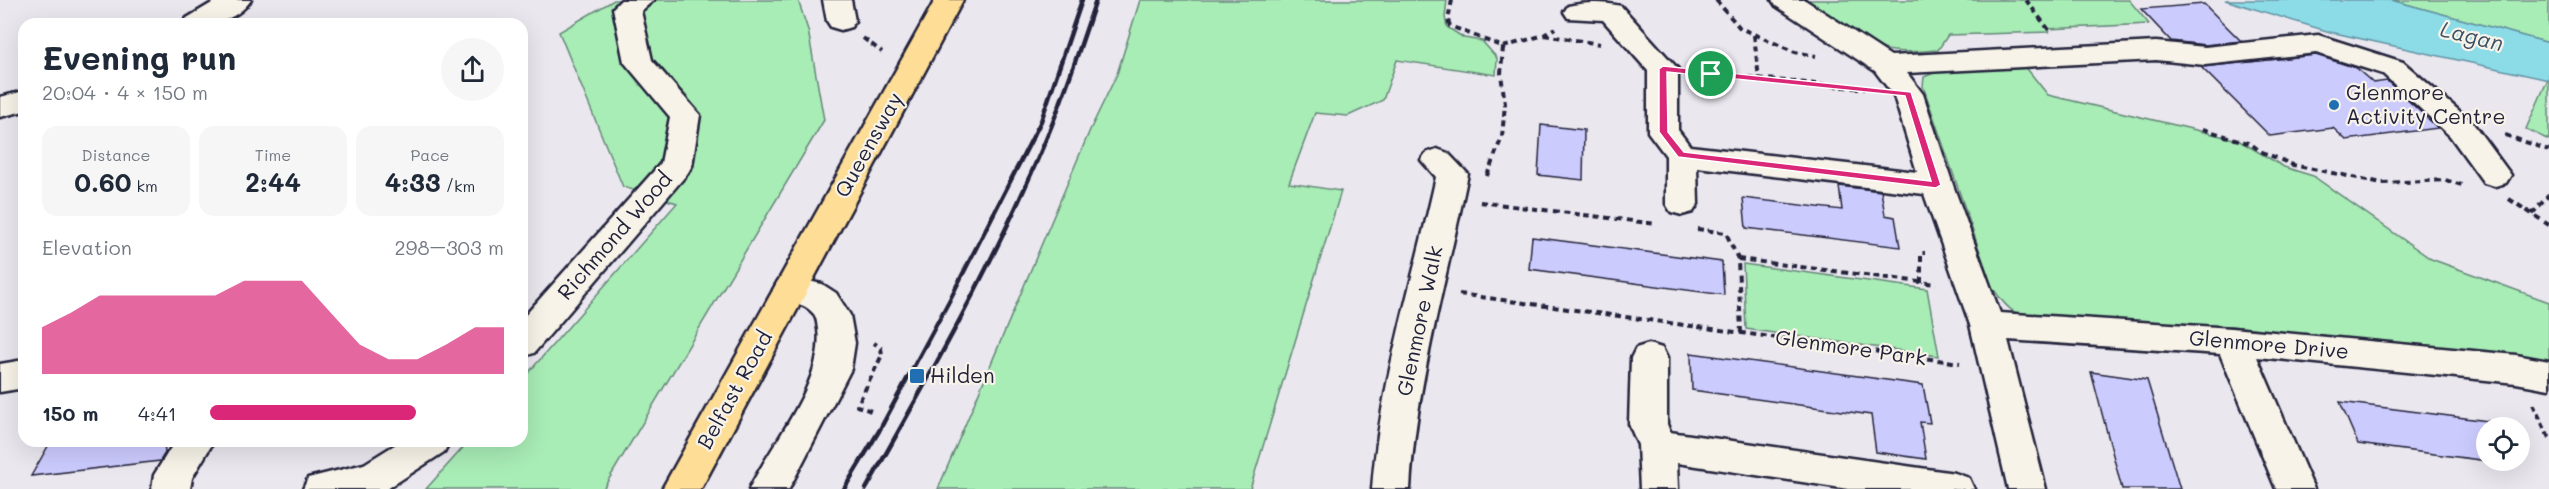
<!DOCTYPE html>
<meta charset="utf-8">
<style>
:root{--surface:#fff;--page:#f6f6f7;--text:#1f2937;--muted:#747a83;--accent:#db2777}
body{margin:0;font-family:Mali,sans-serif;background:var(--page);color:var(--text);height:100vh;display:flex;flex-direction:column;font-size:22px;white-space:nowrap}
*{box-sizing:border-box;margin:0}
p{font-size:20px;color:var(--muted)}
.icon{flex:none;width:33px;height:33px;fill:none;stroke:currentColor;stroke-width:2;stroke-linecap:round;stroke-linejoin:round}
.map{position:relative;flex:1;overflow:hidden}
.side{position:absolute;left:18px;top:18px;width:510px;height:429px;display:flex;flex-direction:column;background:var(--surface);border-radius:18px;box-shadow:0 6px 24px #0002}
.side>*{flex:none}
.tools{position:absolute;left:2476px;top:417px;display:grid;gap:12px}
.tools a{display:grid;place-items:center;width:54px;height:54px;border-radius:50%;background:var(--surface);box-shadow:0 6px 24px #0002;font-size:30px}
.pin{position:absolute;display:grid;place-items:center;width:51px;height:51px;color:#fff;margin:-26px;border:3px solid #fff;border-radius:50%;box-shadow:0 2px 6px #0007}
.round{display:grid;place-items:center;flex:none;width:63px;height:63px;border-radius:32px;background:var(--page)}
.headline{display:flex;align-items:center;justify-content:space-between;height:102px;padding:0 24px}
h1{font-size:33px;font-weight:800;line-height:45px}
.stats{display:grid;grid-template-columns:repeat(3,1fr);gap:9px;height:102px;padding:6px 24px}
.stats div{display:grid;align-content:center;border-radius:15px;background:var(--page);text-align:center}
.stats b{font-size:26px;font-weight:800}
.stats small{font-size:16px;font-weight:400}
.stats p{font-size:16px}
.chart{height:168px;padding:12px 24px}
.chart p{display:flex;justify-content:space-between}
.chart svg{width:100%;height:108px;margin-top:6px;fill:var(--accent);opacity:.7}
ul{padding:0 24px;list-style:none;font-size:20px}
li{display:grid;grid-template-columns:96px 72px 1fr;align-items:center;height:45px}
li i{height:15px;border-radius:8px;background:var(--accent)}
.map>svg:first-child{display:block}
.green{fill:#a8ecb6;stroke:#658778;stroke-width:1.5}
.water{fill:#8cdce7;stroke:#6292a2;stroke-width:1.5}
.building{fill:#cccbfe;stroke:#22223b;stroke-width:1.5}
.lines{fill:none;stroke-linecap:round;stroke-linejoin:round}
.minor-casing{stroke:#22223b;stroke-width:5}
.highway-casing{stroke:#22223b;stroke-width:5}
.path{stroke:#22223b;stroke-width:4;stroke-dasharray:6 4.5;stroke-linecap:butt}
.minor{fill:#f7f3e8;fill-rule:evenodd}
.highway{fill:#fedd96;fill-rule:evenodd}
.rail{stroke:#22223b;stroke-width:4.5}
.route{fill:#db2777;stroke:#fff;stroke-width:1.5;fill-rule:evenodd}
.poi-dot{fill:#1f6fb2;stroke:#f7f3e8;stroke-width:2}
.labels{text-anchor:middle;stroke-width:4.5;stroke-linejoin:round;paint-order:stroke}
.poi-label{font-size:21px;fill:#22223b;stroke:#f7f3e8;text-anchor:start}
.street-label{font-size:21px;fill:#22223b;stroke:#f7f3e8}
.water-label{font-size:22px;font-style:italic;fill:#3c5066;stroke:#f7f3e8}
</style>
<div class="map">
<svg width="2549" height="489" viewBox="0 0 2549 489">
<rect width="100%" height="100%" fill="#eae7ef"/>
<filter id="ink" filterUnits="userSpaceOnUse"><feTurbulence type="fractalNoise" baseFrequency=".0167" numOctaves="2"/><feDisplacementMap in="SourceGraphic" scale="12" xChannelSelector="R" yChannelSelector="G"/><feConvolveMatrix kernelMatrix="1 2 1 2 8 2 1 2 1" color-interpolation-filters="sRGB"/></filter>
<g filter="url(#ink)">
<g class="green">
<path d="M614 0H798L808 30 824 120 603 489H426L469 441H522V380L677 203 623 187 559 32Z"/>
<path d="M1140 0H1447L1445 17 1447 27 1464 38 1482 41 1497 58 1496 75 1397 60 1383 100 1348 116 1315 113 1289 183 1341 191 1250 489H938L1090 130 1117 74Z"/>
<path d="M1804 0H2129L2149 24 2047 29 2049 32 1948 35 1938 50C1920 51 1900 54 1883 49 1857 41 1826 15 1804 0Z"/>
<path d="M2391 0H2549V43Z"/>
<path d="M2024 65 2048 95 2238 140 2284 167 2313 176 2431 259 2549 302V365L2527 360 2231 326 2052 321C2017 315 2012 317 1992 287L1923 86 1924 77 1936 72Z"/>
<path d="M2548 79 2549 80V140L2526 129Z"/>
<path d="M1743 264 1927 289 1939 356 1746 329Z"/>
</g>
<path class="water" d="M2225 0H2391L2549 43V80L2330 32Z"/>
<g class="building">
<path d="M2204 4 2241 41 2205 45 2171 41 2141 9Z"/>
<path d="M2316 55 2356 68 2373 83 2387 81 2438 128 2346 140 2333 128 2270 136 2201 67Z"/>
<path d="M1541 125 1584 130 1583 180 1538 175Z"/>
<path d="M1839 186 1881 191 1885 215 1895 217 1900 247 1746 228 1743 198 1842 210Z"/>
<path d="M1532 237 1722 262 1724 295 1529 269Z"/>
<path d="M1691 353 1923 385 1930 423 1920 422 1926 459 1876 452 1871 415 1692 390Z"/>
<path d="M2091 372 2147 380 2180 489H2122Z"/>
<path d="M2340 402 2488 421 2491 428H2487V460H2509L2511 464 2358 444Z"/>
<path d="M51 441H164L165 453 160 461 31 476Z"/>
</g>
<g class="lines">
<g class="minor-casing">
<g id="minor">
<path d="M217 0H251C234 24 208 24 183 24L187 18Z"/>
<path d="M621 0H654L641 11 652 60 700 115 692 166 687 174 534 353 522 357V319L661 163 670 117 624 62 613 8Z"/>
<path d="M823 0H851L855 21 851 27 841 30 831 27 827 21Z"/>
<path d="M1772 0H1805L1891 56 2156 42 2205 47 2318 35 2403 62 2472 122 2511 175 2506 183 2495 186 2484 183 2450 136 2383 74 2316 53 2205 65 2156 60 1907 73 1923 94 1953 185 2000 313 2232 328 2516 355 2549 361V389L2516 383 2257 357 2314 489H2276L2220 354 2008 340 2046 489H2008L1970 325 1924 194 1697 167 1698 204 1693 212 1682 215 1671 212 1666 204V156L1648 132V71L1603 20 1568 18 1564 12 1568 6C1585 2 1604 2 1621 6L1678 69V130L1690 146 1917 172 1894 96 1875 71 1776 6Z"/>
<path d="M24 91V111L0 117V97Z"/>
<path d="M1437 149 1448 153 1468 174C1447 279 1416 382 1410 489H1372C1380 382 1413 281 1436 177L1421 160 1426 153Z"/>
<path d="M790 277 822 284 836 293 850 315 855 343 851 369 789 489H749C772 443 825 382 818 329 817 323 817 316 812 312 804 303 789 302 778 299L773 290 778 281Z"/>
<path d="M1649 344 1662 348 1667 358V424L1670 432 1955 473 1969 478 1974 489H1848L1677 463 1678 489H1640L1638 445 1629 424 1631 358 1636 348Z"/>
<path d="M24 360V388L0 392V364Z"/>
<path d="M175 441H214L192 478 190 489H152L154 475Z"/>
<path d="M401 441H450L444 452 387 489H303L308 478 364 464Z"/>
</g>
</g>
<g class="highway-casing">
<path id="highway" d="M935 0H963L701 489H662Z"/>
</g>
<g class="path">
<path d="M1452 0 1448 20 1450 26 1503 47 1501 74 1505 104 1502 137 1486 178"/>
<path d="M1716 0 1740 28 1795 52 1816 56"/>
<path d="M2026 0 2049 30"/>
<path d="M1544 35 1600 44"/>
<path d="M1754 35 1759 79"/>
<path d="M863 38 882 52"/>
<path d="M1503 47 1544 35 1555 28"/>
<path d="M1696 72 1865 89"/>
<path d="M2203 129 2251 144 2260 151 2293 165 2382 183 2445 180 2462 185"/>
<path d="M2505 135 2549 150"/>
<path d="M2509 199 2549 225"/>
<path d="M1480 202 1657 224"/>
<path d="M2532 214 2549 195"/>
<path d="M1697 229 1726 233 1738 259 1741 333"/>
<path d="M1738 259 1936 284"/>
<path d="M1921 283V253H1925"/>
<path d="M1459 294 1960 363"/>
<path d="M2533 404 2549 438"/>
<path d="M871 411 857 406 882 355 881 348 874 343"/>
</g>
<use href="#minor" class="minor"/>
<use href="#highway" class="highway"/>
<g class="rail">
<path d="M844 489 879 431 949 301 1041 121 1082 0"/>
<path d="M866 489C927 381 989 272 1038 158 1061 106 1078 53 1096 0"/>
</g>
</g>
</g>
<path class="route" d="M1663 66 1911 92 1941 185 1936 188 1678 157 1659 132V69ZM1667 72 1905 96 1931 181 1684 152 1668 132Z"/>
<g class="poi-dot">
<circle cx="2334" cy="105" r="6"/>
<rect x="909" y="368" width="16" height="16" rx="3"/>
</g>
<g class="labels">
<g class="poi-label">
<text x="2346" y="100">Glenmore<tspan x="2346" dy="24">Activity Centre</tspan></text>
<text x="930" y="383">Hilden</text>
</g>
<g class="street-label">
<text transform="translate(869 145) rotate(-61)" y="7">Queensway</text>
<text transform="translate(615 236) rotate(-49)" y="7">Richmond Wood</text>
<text transform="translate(1420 321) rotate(-78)" y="7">Glenmore Walk</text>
<text transform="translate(2269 345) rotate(5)" y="7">Glenmore Drive</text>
<text transform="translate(1851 348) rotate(8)" y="7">Glenmore Park</text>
<text transform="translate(735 390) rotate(-61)" y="7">Belfast Road</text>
</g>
<g class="water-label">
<text transform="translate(2472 36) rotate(14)" y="8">Lagan</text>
</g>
</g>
</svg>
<div class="tools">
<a><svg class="icon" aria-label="locate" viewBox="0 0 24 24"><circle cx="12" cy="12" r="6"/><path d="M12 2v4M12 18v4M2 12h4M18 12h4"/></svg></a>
</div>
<div class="pin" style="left:1711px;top:74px;background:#1e9e55"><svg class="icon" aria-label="arrive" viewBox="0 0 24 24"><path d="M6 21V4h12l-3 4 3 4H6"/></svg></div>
<section class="side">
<div class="headline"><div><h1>Evening run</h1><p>20:04 · 4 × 150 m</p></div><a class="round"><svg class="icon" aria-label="share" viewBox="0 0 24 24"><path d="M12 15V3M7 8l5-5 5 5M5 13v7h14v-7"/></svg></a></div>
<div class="stats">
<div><p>Distance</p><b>0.60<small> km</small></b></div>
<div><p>Time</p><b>2:44</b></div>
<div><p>Pace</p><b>4:33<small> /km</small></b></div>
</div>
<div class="chart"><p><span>Elevation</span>298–303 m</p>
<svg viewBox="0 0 160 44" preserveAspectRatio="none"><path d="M0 44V25L10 19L20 12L30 12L40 12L50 12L60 12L70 6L80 6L90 6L100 19L110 32L120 38L130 38L140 32L150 25L160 25V44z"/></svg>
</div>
<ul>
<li><b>150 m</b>4:41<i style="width:70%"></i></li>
</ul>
</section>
</div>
